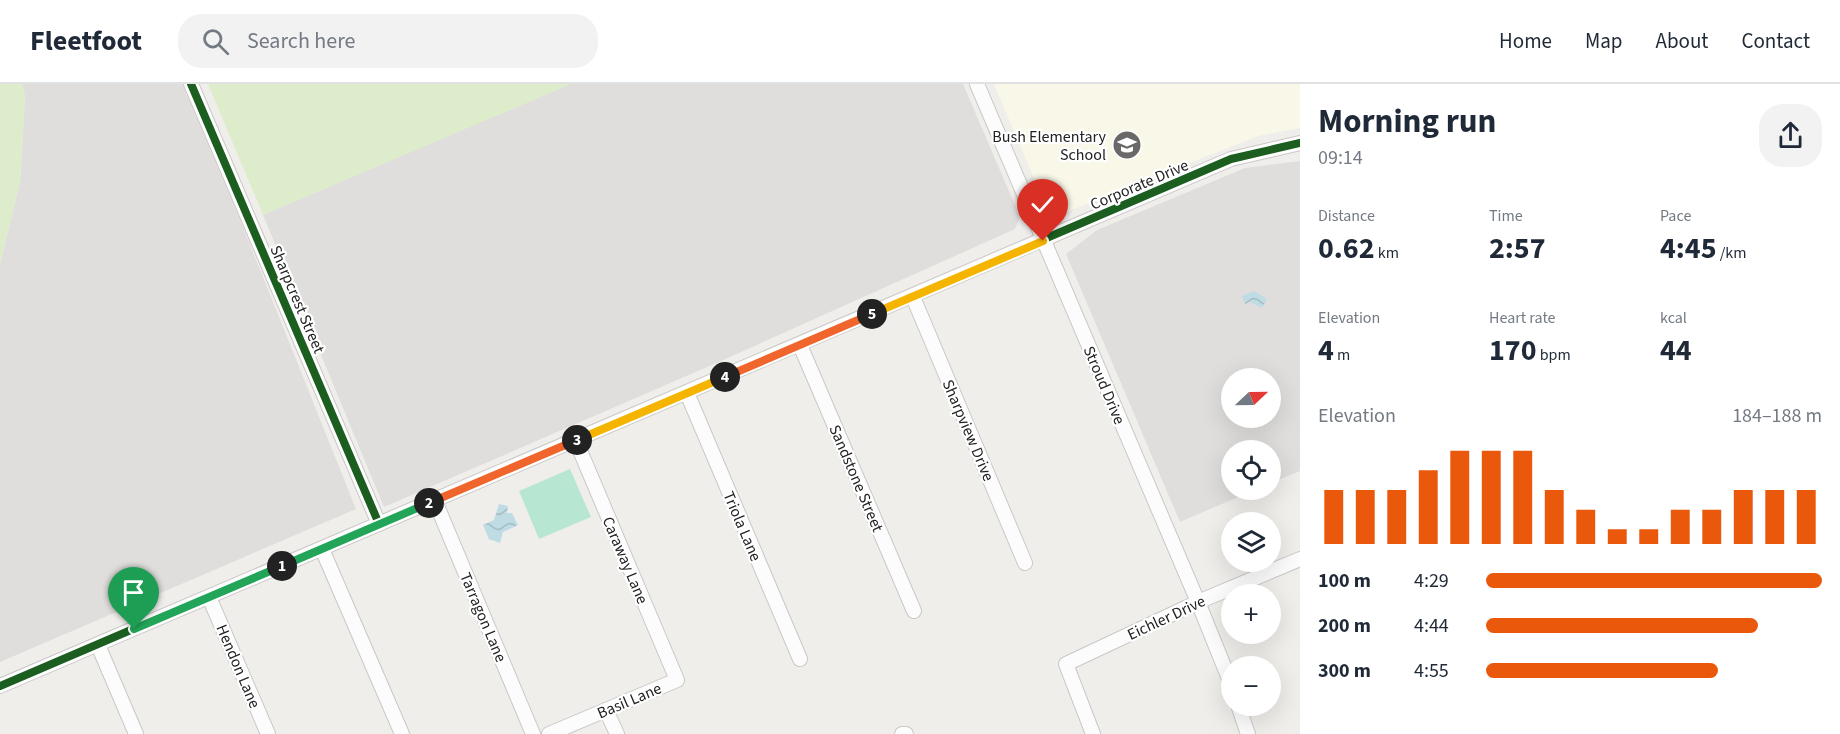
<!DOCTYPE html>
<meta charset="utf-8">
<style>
:root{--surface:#fff;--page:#f2f2f3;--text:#1f2937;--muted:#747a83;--line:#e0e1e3;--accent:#ea580c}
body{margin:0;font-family:"Source Sans 3",sans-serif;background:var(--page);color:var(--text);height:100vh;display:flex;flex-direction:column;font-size:22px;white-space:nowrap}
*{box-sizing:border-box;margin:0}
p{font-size:20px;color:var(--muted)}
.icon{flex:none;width:33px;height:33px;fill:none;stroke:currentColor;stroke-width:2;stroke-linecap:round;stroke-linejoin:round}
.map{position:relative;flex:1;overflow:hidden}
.panel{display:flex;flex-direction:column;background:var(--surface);width:540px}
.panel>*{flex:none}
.needle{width:39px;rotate:68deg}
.buttons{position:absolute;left:1221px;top:284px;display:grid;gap:12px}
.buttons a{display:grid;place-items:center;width:60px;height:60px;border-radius:50%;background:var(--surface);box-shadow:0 6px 24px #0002;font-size:30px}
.pin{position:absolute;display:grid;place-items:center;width:51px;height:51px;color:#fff;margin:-62px -26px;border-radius:50% 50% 50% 0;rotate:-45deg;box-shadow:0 0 6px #0007}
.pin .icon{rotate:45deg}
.km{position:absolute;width:30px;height:30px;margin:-15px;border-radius:50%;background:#222;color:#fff;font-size:16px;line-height:30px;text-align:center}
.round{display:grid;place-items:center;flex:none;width:63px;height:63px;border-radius:24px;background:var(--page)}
.overview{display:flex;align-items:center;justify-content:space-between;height:102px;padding:0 18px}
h1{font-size:33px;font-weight:700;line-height:45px}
.figures{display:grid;grid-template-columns:repeat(3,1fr);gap:9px;height:102px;padding:6px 18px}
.figures div{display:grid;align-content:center}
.figures b{font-size:30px;font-weight:700}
.figures small{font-size:16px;font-weight:400}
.figures p{font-size:16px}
.chart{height:168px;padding:12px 18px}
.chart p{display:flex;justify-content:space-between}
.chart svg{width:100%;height:108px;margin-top:6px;stroke:var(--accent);stroke-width:6}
ul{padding:0 18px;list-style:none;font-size:20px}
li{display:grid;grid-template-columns:96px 72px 1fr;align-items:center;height:45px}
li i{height:15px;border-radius:8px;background:var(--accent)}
header{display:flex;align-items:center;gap:36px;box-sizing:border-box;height:84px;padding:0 30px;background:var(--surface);border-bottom:2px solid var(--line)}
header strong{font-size:28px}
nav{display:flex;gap:33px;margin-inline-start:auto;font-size:21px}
.search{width:420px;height:54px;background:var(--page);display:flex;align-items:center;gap:15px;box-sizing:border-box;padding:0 21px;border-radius:24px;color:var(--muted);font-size:22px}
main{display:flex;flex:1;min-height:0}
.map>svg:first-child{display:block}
.residential{fill:#dfdedc;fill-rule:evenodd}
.education{fill:#f8f7e8}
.grass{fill:#ddeccb}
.pitch{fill:#b7e6d2}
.water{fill:url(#water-waves)}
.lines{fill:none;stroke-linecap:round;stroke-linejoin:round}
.minor-casing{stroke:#c9c8c7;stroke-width:16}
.minor{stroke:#fdfcfc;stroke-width:14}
.cycleway-casing{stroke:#fff;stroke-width:11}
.cycleway{stroke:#1b5e20;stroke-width:8}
.split-1-casing{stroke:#fff;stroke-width:12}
.split-2-casing{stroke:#fff;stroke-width:12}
.split-3-casing{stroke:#fff;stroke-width:12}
.split-4-casing{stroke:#fff;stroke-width:12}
.split-5-casing{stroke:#fff;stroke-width:12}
.split-6-casing{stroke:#fff;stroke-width:12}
.split-1{stroke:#22a559;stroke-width:8}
.split-2{stroke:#22a559;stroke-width:8}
.split-3{stroke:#f0652b;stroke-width:8}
.split-4{stroke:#f5b400;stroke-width:8}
.split-5{stroke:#f0652b;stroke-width:8}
.split-6{stroke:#f5b400;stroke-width:8}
.labels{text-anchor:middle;stroke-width:4.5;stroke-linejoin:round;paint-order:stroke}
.poi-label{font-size:16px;fill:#222;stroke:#fff;text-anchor:end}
.street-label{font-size:16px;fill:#222;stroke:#fff}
</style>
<header>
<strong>Fleetfoot</strong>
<div class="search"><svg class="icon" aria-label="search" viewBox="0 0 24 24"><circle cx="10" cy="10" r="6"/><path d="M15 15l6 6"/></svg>Search here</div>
<nav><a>Home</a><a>Map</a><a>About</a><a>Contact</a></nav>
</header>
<main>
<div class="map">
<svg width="1300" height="650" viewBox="0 0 1300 650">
<defs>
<pattern id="water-waves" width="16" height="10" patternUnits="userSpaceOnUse" patternTransform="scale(1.5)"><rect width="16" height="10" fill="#bfdbe3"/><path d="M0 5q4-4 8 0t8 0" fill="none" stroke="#a4bcc2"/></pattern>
</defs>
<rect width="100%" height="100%" fill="#f0eeeb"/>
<g class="residential">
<path d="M22 0H182L241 138 356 425 0 578V180L20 98 25 13Z"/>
<path d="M570 0H963L1020 133 1015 145 712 281 384 423 263 131Z"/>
<path d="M1300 77V387L1271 399 1270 366H1232V405H1257L1180 438 1066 170 1097 146 1245 84ZM1232 294H1270V333H1232Z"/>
</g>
<path class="education" d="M994 0H1300V44L1258 52 1051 134Z"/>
<g class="grass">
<path d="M0 0H22L25 13 20 98 0 180Z"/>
<path d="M208 0H571L263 131Z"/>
</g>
<path class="pitch" d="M570 385 591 433 539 455 519 407Z"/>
<g class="water">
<path d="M1254 207 1267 215 1262 224 1250 218 1245 220 1242 212Z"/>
<path d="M499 420 508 422 507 429H512L518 441 503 448 500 459 489 455 483 441 494 436Z"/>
</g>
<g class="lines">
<g class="minor-casing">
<g id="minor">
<path d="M191 0 379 440"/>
<path d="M977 0 1198 518 1232 602"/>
<path d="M913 213 1025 479"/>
<path d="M800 261 914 527"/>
<path d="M687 309 800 575"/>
<path d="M435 417 533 650"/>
<path d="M322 465 402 650"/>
<path d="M209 513 268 650"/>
<path d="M98 561 136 650"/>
<path d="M0 602 1231 75 1300 59"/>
<path d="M1238 621 1248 650"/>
<path d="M606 626 617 650"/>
<path d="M549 650 677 596 576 357"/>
<path d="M902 650H906"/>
<path d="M1093 650 1066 580 1198 518 1300 475"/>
</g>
</g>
<use href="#minor" class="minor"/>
<g class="cycleway-casing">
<g id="cycleway">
<path d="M191 0 379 440"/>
<path d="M0 602 1231 75 1300 59"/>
</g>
</g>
<use href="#cycleway" class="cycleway"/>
</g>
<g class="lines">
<g class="split-1-casing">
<path id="split-1" d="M134 545 282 482"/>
</g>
<g class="split-2-casing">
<path id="split-2" d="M282 482 429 419"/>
</g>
<g class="split-3-casing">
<path id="split-3" d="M429 419 577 356"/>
</g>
<g class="split-4-casing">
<path id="split-4" d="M577 356 725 293"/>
</g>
<g class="split-5-casing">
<path id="split-5" d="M725 293 872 230"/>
</g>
<g class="split-6-casing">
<path id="split-6" d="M872 230 1043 157"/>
</g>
<use href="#split-1" class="split-1"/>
<use href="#split-2" class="split-2"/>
<use href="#split-3" class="split-3"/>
<use href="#split-4" class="split-4"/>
<use href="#split-5" class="split-5"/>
<use href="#split-6" class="split-6"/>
</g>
<defs>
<g id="school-disc" transform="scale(1.5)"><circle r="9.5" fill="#6a6968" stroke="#fff"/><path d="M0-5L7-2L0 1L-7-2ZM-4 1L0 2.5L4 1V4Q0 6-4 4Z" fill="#fff"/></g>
</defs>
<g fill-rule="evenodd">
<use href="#school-disc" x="1127" y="61"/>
</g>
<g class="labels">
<g class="poi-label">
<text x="1106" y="58">Bush Elementary<tspan x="1106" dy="18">School</tspan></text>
</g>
<g class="street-label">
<text transform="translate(1139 100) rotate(-23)" y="6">Corporate Drive</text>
<text transform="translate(298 215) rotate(67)" y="6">Sharpcrest Street</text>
<text transform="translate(1105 301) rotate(67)" y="6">Stroud Drive</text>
<text transform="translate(969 346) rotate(67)" y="6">Sharpview Drive</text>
<text transform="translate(857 394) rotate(67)" y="6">Sandstone Street</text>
<text transform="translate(743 442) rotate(67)" y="6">Triola Lane</text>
<text transform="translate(626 476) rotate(67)" y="6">Caraway Lane</text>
<text transform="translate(484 533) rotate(67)" y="6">Tarragon Lane</text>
<text transform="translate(1166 533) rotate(-25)" y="6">Eichler Drive</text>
<text transform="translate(239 582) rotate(67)" y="6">Hendon Lane</text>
<text transform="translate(629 616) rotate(-23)" y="6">Basil Lane</text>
</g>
</g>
</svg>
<div class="buttons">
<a><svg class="needle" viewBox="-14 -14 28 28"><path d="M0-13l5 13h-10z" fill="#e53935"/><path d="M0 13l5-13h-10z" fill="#747a83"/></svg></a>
<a><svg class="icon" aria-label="locate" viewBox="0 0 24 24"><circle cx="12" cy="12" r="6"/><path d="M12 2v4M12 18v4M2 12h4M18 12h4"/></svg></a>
<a><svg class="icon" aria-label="layers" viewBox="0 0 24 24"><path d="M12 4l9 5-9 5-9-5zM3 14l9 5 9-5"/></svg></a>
<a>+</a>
<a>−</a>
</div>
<div class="pin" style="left:134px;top:545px;background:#1e9e55"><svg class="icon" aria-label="arrive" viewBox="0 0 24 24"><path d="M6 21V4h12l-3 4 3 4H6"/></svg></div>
<div class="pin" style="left:1043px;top:157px;background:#d93025"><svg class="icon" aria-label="check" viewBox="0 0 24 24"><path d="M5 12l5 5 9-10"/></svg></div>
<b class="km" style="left:282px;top:482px">1</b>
<b class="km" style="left:429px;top:419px">2</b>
<b class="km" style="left:577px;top:356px">3</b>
<b class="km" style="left:725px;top:293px">4</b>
<b class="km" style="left:872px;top:230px">5</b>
</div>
<section class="panel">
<div class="overview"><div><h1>Morning run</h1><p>09:14</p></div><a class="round"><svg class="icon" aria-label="share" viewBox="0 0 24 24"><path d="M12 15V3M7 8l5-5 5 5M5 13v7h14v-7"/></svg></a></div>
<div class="figures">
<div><p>Distance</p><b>0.62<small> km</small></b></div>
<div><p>Time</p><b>2:57</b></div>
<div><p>Pace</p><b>4:45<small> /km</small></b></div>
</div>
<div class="figures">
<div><p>Elevation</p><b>4<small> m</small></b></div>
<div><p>Heart rate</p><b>170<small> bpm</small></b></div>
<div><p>kcal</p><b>44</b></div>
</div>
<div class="chart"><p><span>Elevation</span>184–188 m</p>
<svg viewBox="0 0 160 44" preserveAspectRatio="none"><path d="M5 44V22M15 44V22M25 44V22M35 44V14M45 44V6M55 44V6M65 44V6M75 44V22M85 44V30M95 44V38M105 44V38M115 44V30M125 44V30M135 44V22M145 44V22M155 44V22"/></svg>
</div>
<ul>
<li><b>100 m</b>4:29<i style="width:100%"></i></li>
<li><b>200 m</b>4:44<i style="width:81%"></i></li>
<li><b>300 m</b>4:55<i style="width:69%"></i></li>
</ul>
</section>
</main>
